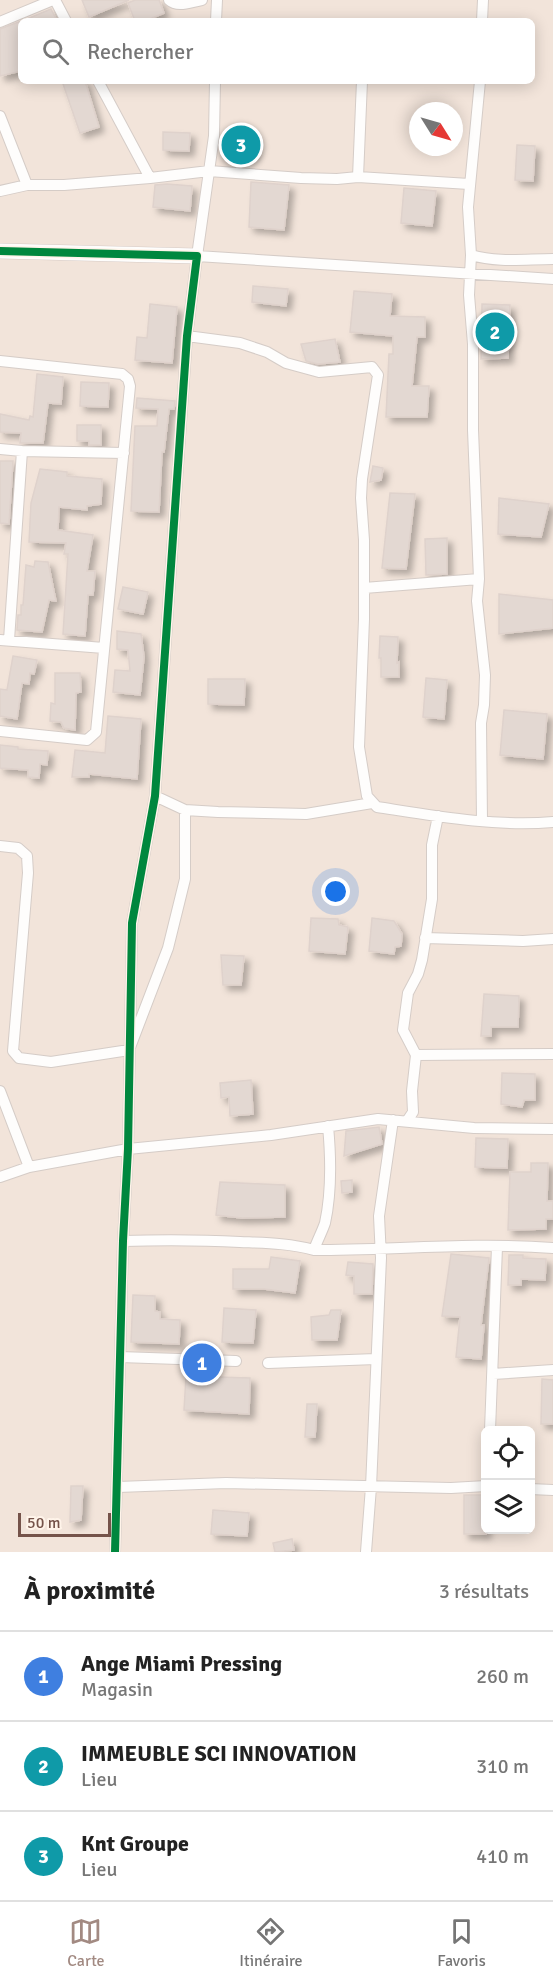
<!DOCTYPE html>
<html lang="fr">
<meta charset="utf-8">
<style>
body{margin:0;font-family:Signika,sans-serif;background:#f2f2f2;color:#222}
.controls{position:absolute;right:18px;bottom:18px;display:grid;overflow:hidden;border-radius:9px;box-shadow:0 3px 15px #0003}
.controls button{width:54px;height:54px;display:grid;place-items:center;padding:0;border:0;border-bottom:2px solid #e0e0e0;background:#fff;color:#222;font:30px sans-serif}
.compass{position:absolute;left:409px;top:102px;width:54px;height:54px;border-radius:50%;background:#fff;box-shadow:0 3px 15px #0003;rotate:127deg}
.scale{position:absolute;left:18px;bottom:15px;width:93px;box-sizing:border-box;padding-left:6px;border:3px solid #75534a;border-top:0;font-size:16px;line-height:21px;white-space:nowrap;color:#75534a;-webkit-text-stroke:4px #fff4ea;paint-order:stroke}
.you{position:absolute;left:336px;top:892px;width:21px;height:21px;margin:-15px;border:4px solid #fff;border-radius:50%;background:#1a73e8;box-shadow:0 0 0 9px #1a73e833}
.badge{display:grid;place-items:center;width:39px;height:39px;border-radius:50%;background:#a28a82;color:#fff;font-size:20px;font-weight:700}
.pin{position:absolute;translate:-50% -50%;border:3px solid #fff;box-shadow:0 2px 6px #0006}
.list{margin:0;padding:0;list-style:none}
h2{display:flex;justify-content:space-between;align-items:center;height:78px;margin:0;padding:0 24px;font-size:26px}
h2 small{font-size:20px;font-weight:400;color:#767676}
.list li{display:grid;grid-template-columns:39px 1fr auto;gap:18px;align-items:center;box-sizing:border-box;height:90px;padding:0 24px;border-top:2px solid #e0e0e0}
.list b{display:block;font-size:22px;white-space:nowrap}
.list p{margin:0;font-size:20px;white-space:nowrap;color:#767676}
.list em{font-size:20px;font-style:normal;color:#767676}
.icon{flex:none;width:33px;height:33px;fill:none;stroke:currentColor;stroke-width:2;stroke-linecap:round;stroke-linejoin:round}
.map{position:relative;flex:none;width:553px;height:1552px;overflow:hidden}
.search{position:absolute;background:#fff;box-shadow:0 3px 15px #0003;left:18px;right:18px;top:18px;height:66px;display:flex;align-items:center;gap:15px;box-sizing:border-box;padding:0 21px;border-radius:9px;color:#767676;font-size:22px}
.sheet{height:348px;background:#fff}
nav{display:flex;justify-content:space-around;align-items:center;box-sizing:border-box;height:84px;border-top:2px solid #e0e0e0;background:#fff;font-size:16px;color:#767676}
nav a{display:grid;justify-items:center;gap:3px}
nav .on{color:#a28a82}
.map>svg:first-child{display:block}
.residential{fill:#f2e4da;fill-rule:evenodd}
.building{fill:#e3d8d2;stroke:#dfd2cc;stroke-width:1.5;filter:url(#shadow)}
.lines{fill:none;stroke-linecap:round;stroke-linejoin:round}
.street-casing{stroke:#d5ccc7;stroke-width:12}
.secondary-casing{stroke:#d6cbc6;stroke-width:16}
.street{stroke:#fefdfc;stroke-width:10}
.secondary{stroke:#fefdfc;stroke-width:15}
.cycleway-casing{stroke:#fff4ea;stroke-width:11}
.cycleway{stroke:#00873e;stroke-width:8}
</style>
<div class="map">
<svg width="553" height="1552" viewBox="0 0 553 1552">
<defs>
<filter id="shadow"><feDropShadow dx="5" dy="5" stdDeviation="3" flood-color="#0004"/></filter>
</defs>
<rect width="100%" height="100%" fill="#f6f0ea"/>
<path class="residential" d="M0 0H553V1552H0ZM21 21H532V81H21ZM418 111H454V147H418ZM486 1430H530V1530H486Z"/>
<path class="building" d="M82 0H129L89 17Z
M135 0H159L164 13 145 21H135L128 3Z
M51 9 57 21H22Z
M21 21V71L0 76V29Z
M62 81H85L99 127 80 133Z
M163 132 190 133 189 151 163 150Z
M226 136H254L253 154 229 153Z
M517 145 535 146 533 181 515 180Z
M251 182 289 185 284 230 249 227Z
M167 184 192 186 190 211 153 207 155 185Z
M404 188 436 191 432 226 401 223Z
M253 286 288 289 286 306 252 302Z
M354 291 392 294 390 316 425 317V337H417L412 386H429L427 417H386L389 354H393V336L350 332Z
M150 304 177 307 172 363 135 360 137 337 147 338Z
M482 304 510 305 508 358 481 359Z
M335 339 340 362 318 364 306 361 301 344Z
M37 374 63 377 61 404 48 403 43 443H20L21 433 0 432V414L29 420 30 416 33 417Z
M81 382 109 383 108 407 80 406Z
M137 398 175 401 174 409H169L164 452H162L159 512 131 511 135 426H157L158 409 136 408Z
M77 425H101V445H89V441H77Z
M0 461H13L9 524 0 523Z
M373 466 383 468 381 480 370 482Z
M40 469 67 472V476L102 479 101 504 87 506V510L59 507 58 530 93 535 87 571H95L93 595H88L85 636 63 634 68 554H64L66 543 29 542 31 503Z
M390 493 415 494 406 569 382 568Z
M499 498 549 504 541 537 498 534Z
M447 538V574L426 575 425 539Z
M35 561 48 562 56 601 49 600 42 632 17 630 18 615H21V605H23L26 565 34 567Z
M123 587 148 592 143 614 118 609Z
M499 594 553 600V628L499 634Z
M117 631 141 634 144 657 140 695 113 692 115 670 130 671 128 650 117 649Z
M380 636 398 637 397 663 399 662V677H381V658H379Z
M13 656 37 660 34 674 30 673 29 684 22 683 17 719 0 716V689L7 690Z
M55 673H80L81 692 76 693 75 730 64 728 61 722 50 721 51 703 55 704Z
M426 678 447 680 444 719 423 717Z
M208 679H245L244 705 208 704Z
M504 710 547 714 543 759 500 755Z
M108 716 141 719 137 779 89 774V777H72L75 750 105 753Z
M0 745 18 747V749L48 751 47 765 40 764 39 778 28 777V770L0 768Z
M311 918 338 919 339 925 348 927 345 954 309 951Z
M372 918 394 921 402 934 401 946 395 947 394 954 369 951Z
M221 955 244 956 241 985H223Z
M484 994 519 996 518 1027H491V1036H481Z
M502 1073 535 1074V1100H524L522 1107 501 1104Z
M251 1080 253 1114 230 1116 229 1097 221 1098 220 1083Z
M379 1127 382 1144 344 1156 346 1131Z
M476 1138 508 1139 507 1168 475 1167Z
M531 1163H548L547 1201H553V1219H546V1229L508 1230 510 1172H531Z
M352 1180V1192L342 1193 341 1181Z
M220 1182 285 1185V1217L242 1218 216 1215Z
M451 1254 489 1258 481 1325H484L481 1359 456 1357 460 1317 442 1316Z
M509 1255H523V1258L546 1259 545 1280 521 1279V1285H508Z
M271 1257 300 1261 295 1293 264 1289H233V1269H269Z
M348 1262 373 1264 372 1294H354V1276L346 1275Z
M133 1295 155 1296V1311L160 1312V1319L180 1320 179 1344 131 1342Z
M224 1308 256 1310 253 1343 222 1342Z
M331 1310H341L337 1340H312L311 1317 329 1315Z
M186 1376 250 1378 249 1414 184 1410Z
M542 1379 553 1380V1424H541Z
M307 1404H317L315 1437H305Z
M71 1486H83L81 1520 70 1522Z
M464 1495H486V1534H464Z
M213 1510 249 1513 247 1536 211 1534Z
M292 1539 294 1550 275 1552 273 1543Z"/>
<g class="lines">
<defs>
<path id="street" d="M55 0 66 21
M169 0C178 8 190 2 202 0
M216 21 217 0
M482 21 483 0
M0 22 53 0
M98 81 150 178
M215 81 214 136 197 256 553 279
M0 116 27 185
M358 177 362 81
M0 191 27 185H64L150 178 209 171 301 178 337 179 358 177 469 184
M471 255 468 207 480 81
M187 336 240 343 267 352 286 363 319 372 372 367 378 375 362 479 361 498 364 540V619L359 747 367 796 377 807C435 816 495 827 553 822
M0 361 122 374 128 379 130 386 96 732 87 740 0 731
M0 449 22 451 124 453
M364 588 479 579
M0 640 104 648
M9 640 22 451
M155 796 185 810 218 812 306 814 372 803
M482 821 481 723 484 705 485 675 477 601 479 579 473 430V344L469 295 471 255C498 263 525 259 553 259
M0 846 18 848 27 856 28 873 13 1051 19 1058 51 1062 129 1050 168 948 185 879V810
M425 938 523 941 553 939
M416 1055 403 1030 408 993 418 974 422 960 432 899V845L438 816
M0 1091 29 1167
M407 1121 413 1112 412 1091 416 1055 553 1054
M0 1177 29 1167 128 1149 271 1135 378 1119 474 1128 553 1129
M123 1241C162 1240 201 1240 240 1242 265 1243 289 1243 314 1250 317 1241 322 1232 325 1223 332 1191 331 1158 328 1126
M314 1250C393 1250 473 1242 553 1248
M120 1357 236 1361
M268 1363 376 1359
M493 1374 553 1370
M490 1430 497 1247
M118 1487 226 1483 451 1488 486 1486
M530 1489 553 1490
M115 1552 123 1241 128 1149 132 923 155 796 187 336 197 256
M366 1552 371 1487 381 1258 379 1216 393 1120"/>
<path id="secondary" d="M0 251 197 256"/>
</defs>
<use href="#street" class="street-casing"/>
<use href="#secondary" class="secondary-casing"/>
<use href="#street" class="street"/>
<use href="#secondary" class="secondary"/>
<defs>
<path id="cycleway" d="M0 251 197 256 187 336 155 796 132 923 128 1149 123 1241 115 1552"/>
</defs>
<use href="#cycleway" class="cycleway-casing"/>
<use href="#cycleway" class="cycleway"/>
</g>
</svg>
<div class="controls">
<button><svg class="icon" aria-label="locate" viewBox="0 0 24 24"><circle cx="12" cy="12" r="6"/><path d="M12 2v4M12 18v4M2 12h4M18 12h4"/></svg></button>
<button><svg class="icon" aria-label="layers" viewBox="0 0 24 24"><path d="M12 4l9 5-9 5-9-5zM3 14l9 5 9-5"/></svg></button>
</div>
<svg class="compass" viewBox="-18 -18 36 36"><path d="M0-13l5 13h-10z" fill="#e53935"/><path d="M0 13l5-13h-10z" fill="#767676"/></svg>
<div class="scale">50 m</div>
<div class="you"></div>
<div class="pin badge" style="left:202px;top:1363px;background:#3f7fe0">1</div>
<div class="pin badge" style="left:495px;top:332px;background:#0f9aa8">2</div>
<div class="pin badge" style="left:241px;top:145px;background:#0f9aa8">3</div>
<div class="search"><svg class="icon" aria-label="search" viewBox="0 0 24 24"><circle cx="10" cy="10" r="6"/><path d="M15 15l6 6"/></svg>Rechercher</div>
</div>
<section class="sheet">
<h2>À proximité<small>3 résultats</small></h2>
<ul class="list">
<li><span class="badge" style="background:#3f7fe0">1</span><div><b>Ange Miami Pressing</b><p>Magasin</p></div><em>260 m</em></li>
<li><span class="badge" style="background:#0f9aa8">2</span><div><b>IMMEUBLE SCI INNOVATION</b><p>Lieu</p></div><em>310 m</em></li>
<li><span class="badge" style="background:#0f9aa8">3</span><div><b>Knt Groupe</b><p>Lieu</p></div><em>410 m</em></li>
</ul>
</section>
<nav>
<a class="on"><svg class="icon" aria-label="map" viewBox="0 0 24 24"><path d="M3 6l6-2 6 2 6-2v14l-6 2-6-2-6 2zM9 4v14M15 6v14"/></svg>Carte</a>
<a><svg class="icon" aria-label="directions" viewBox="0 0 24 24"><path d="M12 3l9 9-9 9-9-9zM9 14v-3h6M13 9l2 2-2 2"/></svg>Itinéraire</a>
<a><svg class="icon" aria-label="saved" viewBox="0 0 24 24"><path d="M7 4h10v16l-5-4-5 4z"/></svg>Favoris</a>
</nav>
